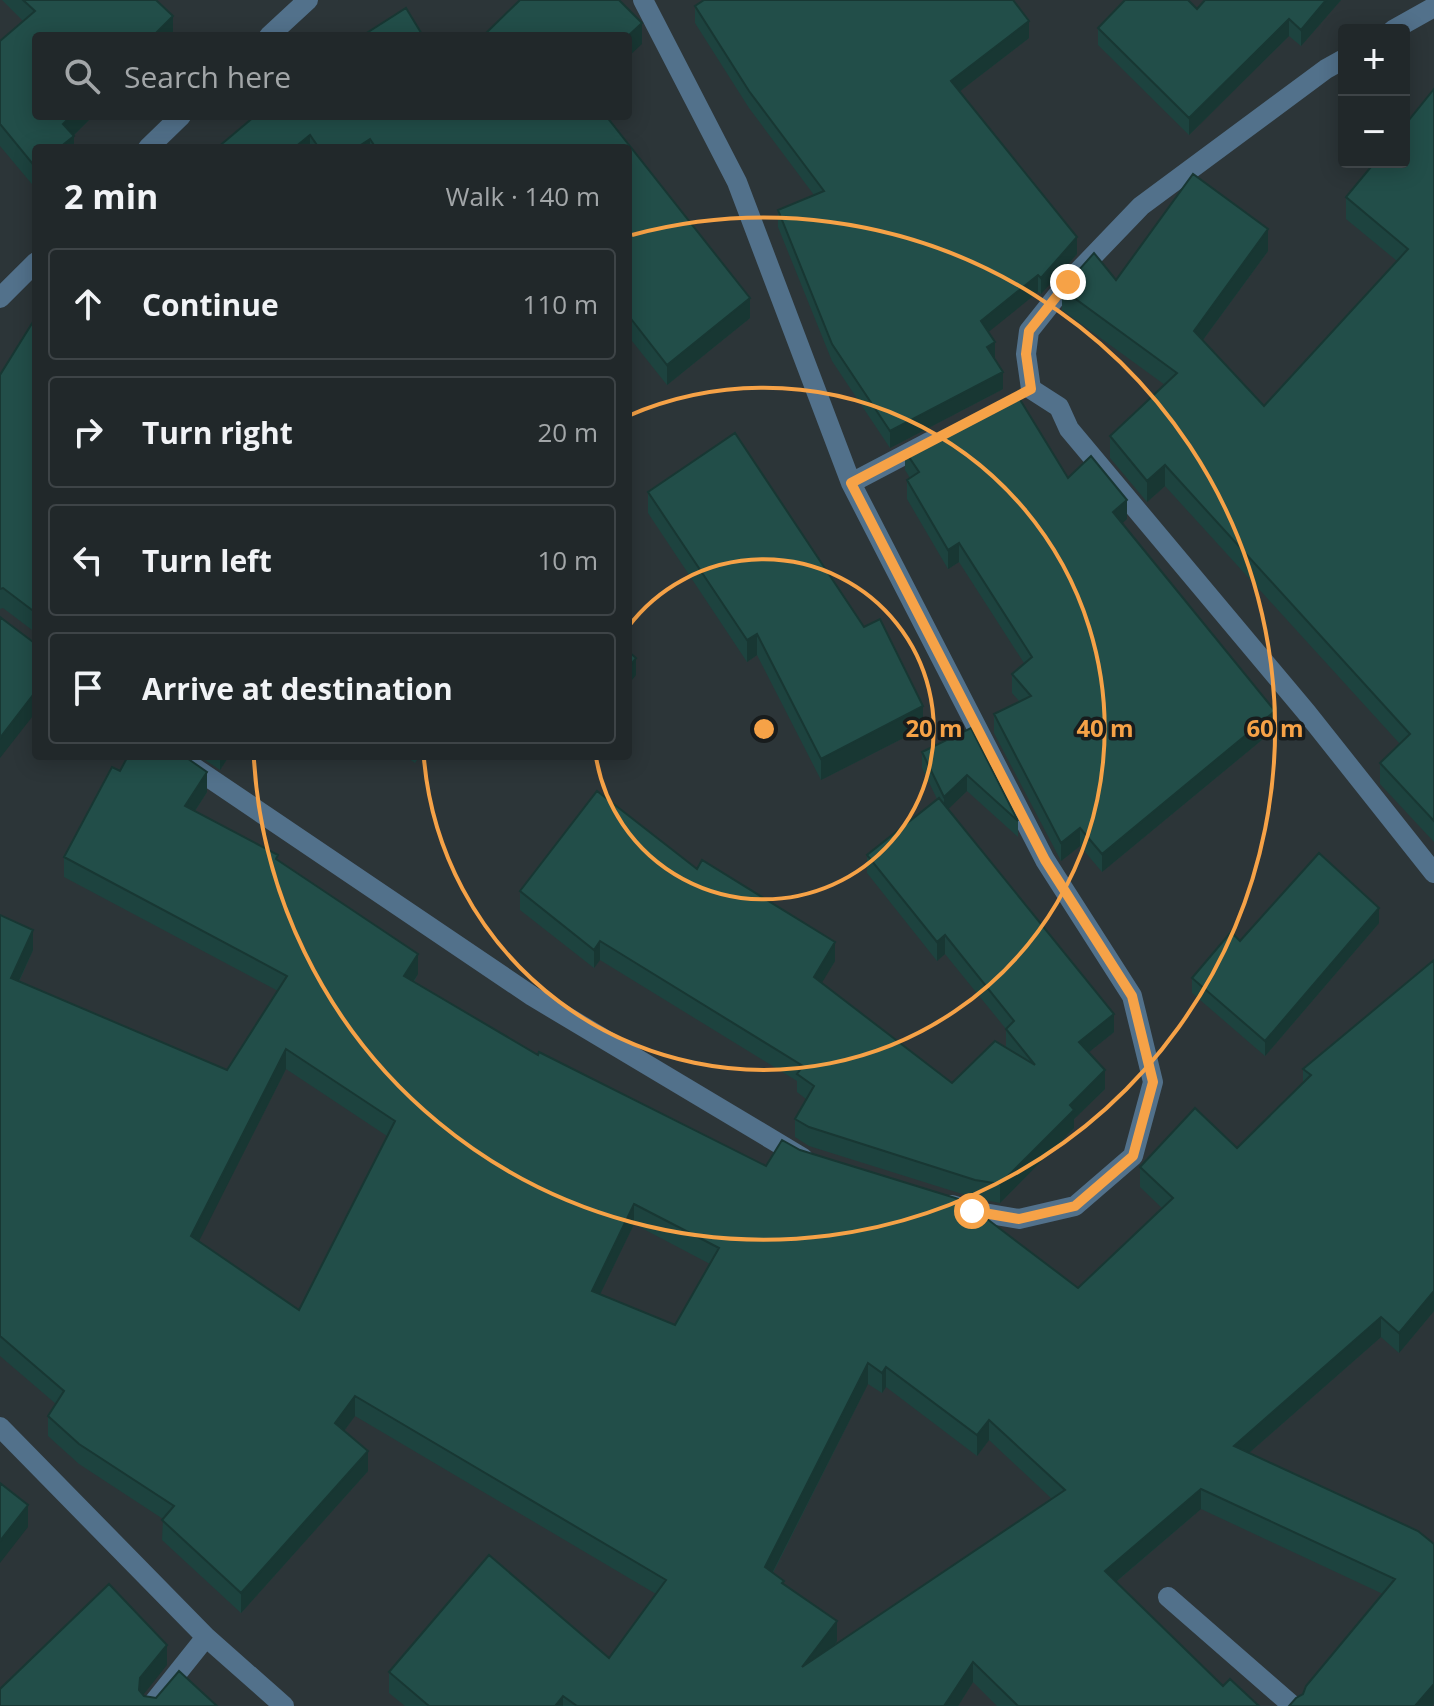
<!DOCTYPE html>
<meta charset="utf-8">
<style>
body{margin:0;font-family:"Open Sans",sans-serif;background:#2d3436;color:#f1f3f6}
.controls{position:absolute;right:24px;top:24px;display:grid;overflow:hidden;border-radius:8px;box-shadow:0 4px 20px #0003}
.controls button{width:72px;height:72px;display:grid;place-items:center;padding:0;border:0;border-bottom:2px solid #3e4447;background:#21282a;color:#f1f3f6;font:40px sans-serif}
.stop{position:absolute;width:24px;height:24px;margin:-18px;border:6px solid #f6a247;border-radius:50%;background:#fff}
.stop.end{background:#f6a247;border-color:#fff;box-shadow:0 2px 8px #0008}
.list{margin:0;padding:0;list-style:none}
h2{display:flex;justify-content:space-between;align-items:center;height:104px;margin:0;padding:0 32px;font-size:34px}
h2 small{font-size:26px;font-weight:400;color:#a2a6a8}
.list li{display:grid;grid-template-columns:52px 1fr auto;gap:24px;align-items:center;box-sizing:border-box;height:112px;margin:0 16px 16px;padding:0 16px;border:2px solid #3e4447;border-radius:8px}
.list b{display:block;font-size:30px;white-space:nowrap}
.list em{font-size:26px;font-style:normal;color:#a2a6a8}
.icon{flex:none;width:44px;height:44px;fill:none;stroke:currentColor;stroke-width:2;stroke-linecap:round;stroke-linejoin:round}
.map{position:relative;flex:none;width:1434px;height:1706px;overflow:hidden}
.search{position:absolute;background:#21282a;box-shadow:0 4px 20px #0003;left:32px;top:32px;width:600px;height:88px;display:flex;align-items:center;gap:20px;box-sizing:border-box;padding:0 28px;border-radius:8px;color:#a2a6a8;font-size:30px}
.panel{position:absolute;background:#21282a;box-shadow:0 4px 20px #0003;left:32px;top:144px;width:600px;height:616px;border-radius:8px}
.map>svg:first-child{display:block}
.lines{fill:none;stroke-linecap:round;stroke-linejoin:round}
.minor{stroke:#52718b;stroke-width:20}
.wall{fill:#1d433f;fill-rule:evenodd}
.shaded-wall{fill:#183733}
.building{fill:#224e49;stroke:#183733;stroke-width:2;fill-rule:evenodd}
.route{stroke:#f6a247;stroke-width:10}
.ring{fill:none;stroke:#f6a247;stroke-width:4}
.centre{fill:#f6a247;stroke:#181c1d;stroke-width:4}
.ring-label{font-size:24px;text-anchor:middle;font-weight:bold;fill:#f6a247;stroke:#181c1d;stroke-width:7;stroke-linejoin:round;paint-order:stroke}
</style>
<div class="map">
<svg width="1434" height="1706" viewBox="0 0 1434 1706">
<rect width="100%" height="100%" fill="#2c3538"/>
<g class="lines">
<path class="minor" d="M643 0 737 182 851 483 1045 860 1132 996 1153 1082 1133 1156 1075 1206 1019 1219 972 1211 952 1205
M1393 30 1434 7
M269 36 308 0
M1344 59 1326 69 1141 206 1068 282 1029 331 1026 354 1031 389 1059 407 1069 429 1307 713 1434 873
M148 148 181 116
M0 298 36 262
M851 483 929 442
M177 756 532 996 803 1158
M0 1427 206 1637 284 1706
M1168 1597 1293 1706
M151 1706 206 1637"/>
</g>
<path class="wall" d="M2 0H156L173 36 73 136 74 148 36 189 0 146V41L23 21Z
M1205 0H1341L1301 46 1289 36 1189 135 1098 45V28L1197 9Z
M695 6 1029 38 960 91 1077 254 1041 294 1038 292 988 332 1003 389 890 448 832 361 778 227V210L814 195 749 108 695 23Z
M1434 89V842L1380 784V763L1400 744 1165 486 1147 502 1110 458V436L1165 385 1062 310V289L1116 280 1268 251 1203 340 1264 406 1397 261 1346 219V197Z
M255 116H606L750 318 667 385 628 336V148H217Z
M36 317V633L3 608 0 609V375Z
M905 451 1068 478 1127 519 1122 523 1275 729 1102 872 1080 846 1061 861 994 733V714L1020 702 1012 693V674L1024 663 959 562 948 569 907 499V480L910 478 905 470Z
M648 492 923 728 821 780 757 655 747 662 648 513Z
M971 728 1018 821V837L967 791 948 809 1114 1032 1089 1052 1105 1089 1074 1119V1128L1000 1203 975 1198 809 1146 795 1137V1119L806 1099 797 1092V1081L600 960 594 968 520 910V891L697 869 835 961 821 983 952 1083 1006 1048V1029L945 954 937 961 867 873V855L937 799 922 768V752Z
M199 756H229L220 770Z
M405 756H420L415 763Z
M120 771 207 792 195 811 278 860 418 974 414 982 538 1055 766 1166 800 1150 978 1213 1078 1288 1162 1208 1140 1187V1167L1237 1148 1303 1083V1069L1434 960V1311L1399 1353 1381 1337 1249 1453 1418 1531 1434 1704 1432 1706H1289L1303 1694 1383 1594 1201 1509 1116 1582 1223 1686 1259 1706H997L973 1682 958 1706H405L389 1693V1672L609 1658 656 1594 355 1416 344 1431 368 1471 241 1613 162 1540 163 1519 79 1464 48 1436V1416L56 1404 0 1356V915L33 950 19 982 227 1070 278 991 64 877V857ZM286 1069 387 1136 299 1310 198 1242ZM634 1224 710 1264 675 1325 600 1294ZM868 1384 882 1393 886 1387 977 1456 989 1440 1052 1499 833 1646 837 1641 773 1573Z
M1379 923 1265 1056 1192 993V978Z"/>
<path class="shaded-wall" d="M1326 0H1341L1301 46V30Z
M173 16V36H153Z
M1289 19V36L1189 135V118Z
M1029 21V38L951 98V81Z
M642 23V44L628 57V36Z
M71 116H93L70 139 74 136V148H59L63 124Z
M310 135V148H294Z
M370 139V148H356Z
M1268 229V251L1194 352V331Z
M1077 237V254L1041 294V278Z
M1038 275V292L981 338V321Z
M750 298V318L667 385V365Z
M995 342V359L987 364V347Z
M1003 372V389L890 448V431Z
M1165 465V486L1147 502V481Z
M1127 500V519L1113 531V512Z
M959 543V562L948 569V550Z
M757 634V655L747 662V640Z
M636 658V675L628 685V668Z
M36 691V712L0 758V738Z
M923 706V728L821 780V759Z
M1275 711V729L1102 872V854Z
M220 756H229L220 770Z
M207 772V792L185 826V806Z
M967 775V791L944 813V797Z
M1080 828V846L1061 861V843Z
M1379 908V923L1265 1056V1041Z
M33 930V950L11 998V978Z
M945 935V954L937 961V942Z
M600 941V960L594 968V950Z
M835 942V961L814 996V977Z
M418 954V974L404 996V976Z
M1114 1014V1032L1079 1060V1042Z
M286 1049V1069L191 1257V1236Z
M1105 1070V1089L1074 1119V1128L1000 1203V1184L1070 1105Z
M634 1204V1224L592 1311V1291Z
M1434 1291V1311L1399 1353V1333Z
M1381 1317V1337L1234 1466V1446Z
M868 1363V1384L765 1587V1567Z
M886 1367V1387L882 1393V1373Z
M355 1396V1416L335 1443V1423Z
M989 1420V1440L977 1456V1435Z
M368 1451V1471L241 1613V1593Z
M1201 1489V1509L1105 1591V1571Z
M28 1505V1527L0 1563V1541Z
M837 1621V1641L802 1687V1667Z
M167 1645V1665L140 1699 139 1690 140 1678Z
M973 1662V1682L958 1706H944Z
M1434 1684V1704L1432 1706H1415Z
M563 1696V1706H555Z"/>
<path class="building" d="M23 0H156L173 16 153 36H36V116H71L63 124 74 136 59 148H36V168L0 124V41L35 11Z
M520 0H619L642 23 628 36H483Z
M704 0H1013L1029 21 951 81 1077 237 1041 278 1038 275 981 321 995 342 987 347 1003 372 890 431 832 344 778 210 824 191 749 91 695 6Z
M1125 0H1188L1197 9 1205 0H1326L1301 30 1289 19 1189 118 1098 28Z
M406 8 423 36H362Z
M1434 89V821L1380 763 1410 734 1165 465 1147 481 1110 436 1177 373 1062 289 1094 253 1116 280 1193 174 1268 229 1194 331 1264 406 1408 249 1346 197 1375 162H1404V126Z
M255 116H606L750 298 667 365 628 315V148H376L370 139 356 148H319L310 135 294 148H217Z
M36 317V613L3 588 0 589V375Z
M1016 393 1068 478 1091 456 1127 500 1113 512 1275 711 1102 854 1080 828 1061 843 994 714 1031 696 1012 674 1032 657 959 543 948 550 907 480 919 472 905 451Z
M735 433 864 627 880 619 923 706 821 759 757 634 747 640 648 492Z
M0 617 33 642 36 641V691L0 738Z
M628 651 636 658 628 668Z
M971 728 1018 821 967 775 944 797 922 752Z
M128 756H184L207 772 185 806 278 855 276 859 418 954 404 976 538 1055 539 1052 766 1166 782 1140 800 1150 978 1205 974 1209 1078 1288 1173 1198 1140 1167 1195 1108 1237 1148 1311 1075 1303 1069 1434 960V1291L1399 1333 1381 1317 1234 1446 1418 1531 1434 1544V1684L1415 1706H1289L1296 1698 1303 1694 1306 1686 1395 1579 1201 1489 1105 1571 1223 1686 1230 1679 1259 1706H1018L973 1662 944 1706H577L563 1696 555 1706H429L389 1672 489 1555 609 1658 666 1580 355 1396 335 1423 368 1451 241 1593 162 1520 174 1506 79 1444 48 1416 64 1391 0 1336V915L33 930 11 978 227 1070 287 976 64 857 112 767 120 771ZM286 1049 395 1121 299 1310 191 1236ZM634 1204 719 1248 675 1325 592 1291ZM868 1363 882 1373 886 1367 977 1435 989 1420 1065 1490 802 1667 837 1621 782 1583 784 1581 765 1567Z
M597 791 697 869 702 860 835 942 814 977 952 1083 995 1041 1035 1065 1006 1029 1014 1021 945 935 937 942 867 855 939 798 1114 1014 1079 1042 1105 1070 1070 1105 1074 1110 1000 1184 975 1180 809 1127 795 1119 814 1086 797 1074 803 1066 600 941 594 950 520 891Z
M1319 853 1379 908 1265 1041 1192 978 1231 932 1240 941Z
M0 1483 28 1505 0 1541Z
M109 1584 167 1645 140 1678 139 1690 144 1696 156 1698 179 1671 217 1706H0V1689Z"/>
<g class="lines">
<path class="route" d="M972 1211 1019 1219 1075 1206 1133 1156 1153 1082 1132 996 1045 860 851 483 1031 389 1026 354 1029 331 1068 282"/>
</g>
<g class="ring">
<path d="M628 627A170 170 0 1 1 596 757"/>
<path d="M628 416A341 341 0 1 1 424 759"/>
<path d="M632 235A511 511 0 1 1 254 760"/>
</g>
<circle cx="764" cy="729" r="12" class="centre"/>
<g class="ring-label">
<text x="934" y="737">20 m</text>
<text x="1105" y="737">40 m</text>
<text x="1275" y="737">60 m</text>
</g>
</svg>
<div class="controls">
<button>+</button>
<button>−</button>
</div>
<div class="stop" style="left:972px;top:1211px"></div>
<div class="stop end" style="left:1068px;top:282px"></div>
<div class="search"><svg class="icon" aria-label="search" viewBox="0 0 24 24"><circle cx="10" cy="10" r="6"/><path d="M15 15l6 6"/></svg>Search here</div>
<section class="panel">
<h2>2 min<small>Walk · 140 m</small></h2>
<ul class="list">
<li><svg class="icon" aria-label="ahead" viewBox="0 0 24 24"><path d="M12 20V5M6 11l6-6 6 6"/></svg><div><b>Continue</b></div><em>110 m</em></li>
<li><svg class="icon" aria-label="right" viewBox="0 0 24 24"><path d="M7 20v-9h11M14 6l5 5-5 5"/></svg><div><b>Turn right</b></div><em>20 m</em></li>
<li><svg class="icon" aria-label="left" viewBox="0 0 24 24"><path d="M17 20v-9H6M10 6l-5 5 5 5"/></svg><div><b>Turn left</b></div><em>10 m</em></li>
<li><svg class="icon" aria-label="arrive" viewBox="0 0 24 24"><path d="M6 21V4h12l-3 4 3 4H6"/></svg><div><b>Arrive at destination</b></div></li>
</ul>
</section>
</div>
